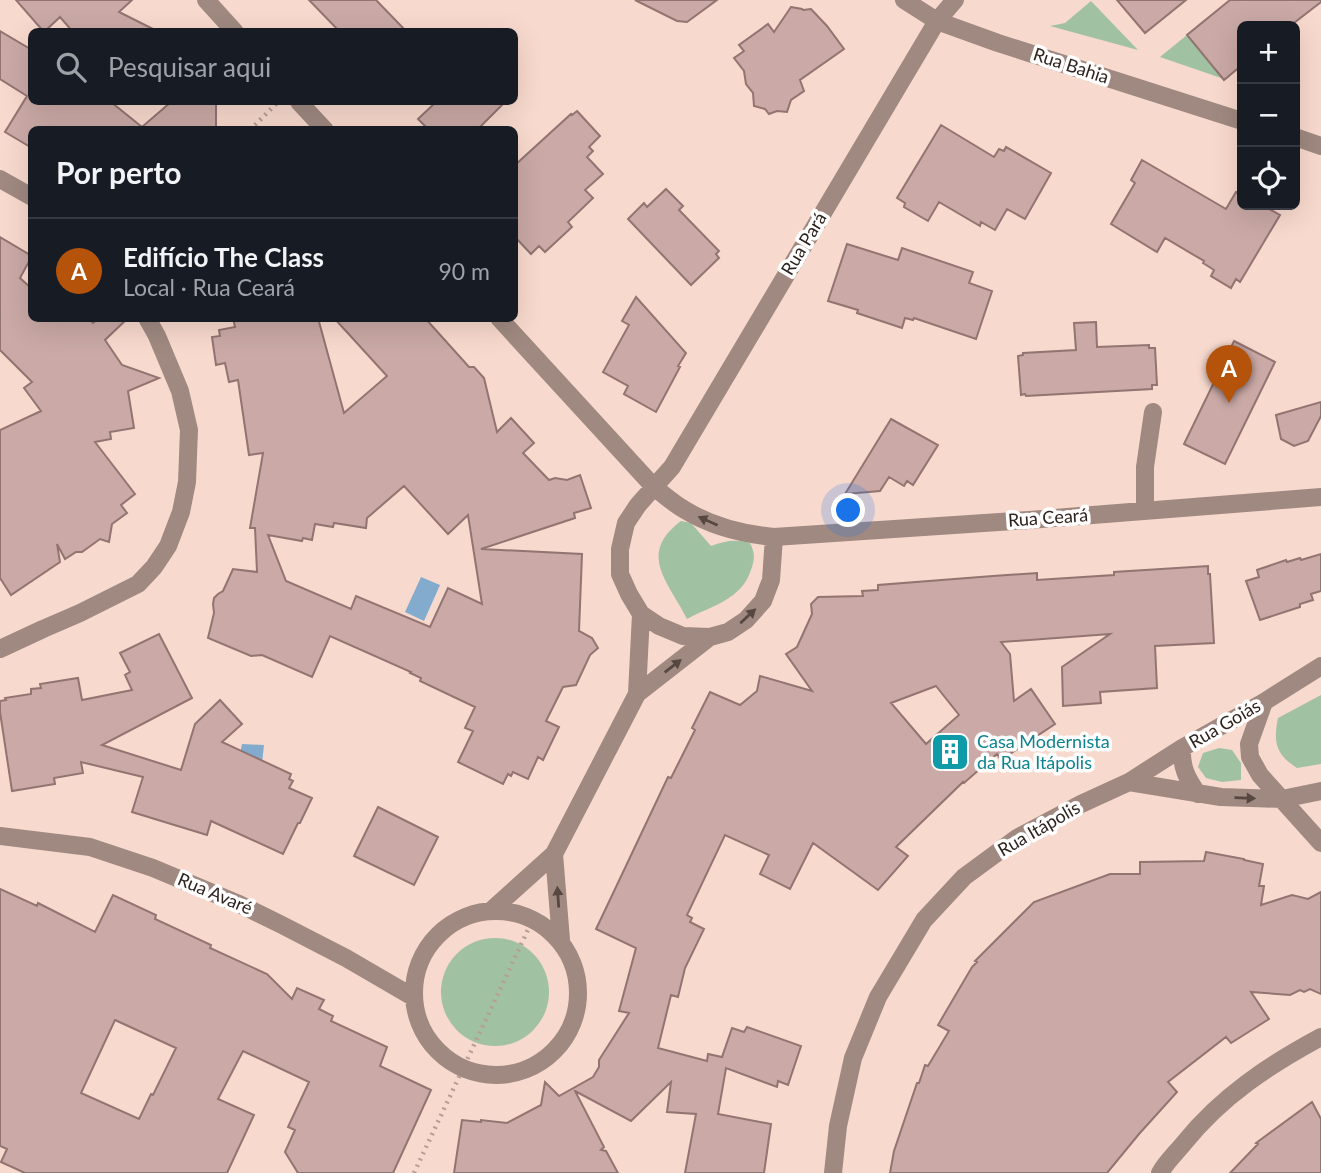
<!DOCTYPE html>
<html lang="pt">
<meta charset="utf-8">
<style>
body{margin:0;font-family:Lato,sans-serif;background:#242831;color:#f1f3f6}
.controls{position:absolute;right:21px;top:21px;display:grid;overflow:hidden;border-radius:10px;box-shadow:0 7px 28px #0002}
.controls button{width:63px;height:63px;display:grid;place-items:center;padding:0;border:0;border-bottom:2px solid #363941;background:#171b24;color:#f1f3f6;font:35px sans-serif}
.you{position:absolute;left:849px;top:511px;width:24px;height:24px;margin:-18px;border:5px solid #fff;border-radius:50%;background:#1a73e8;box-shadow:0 0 0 10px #1a73e833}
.badge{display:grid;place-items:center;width:46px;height:46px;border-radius:50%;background:#b45309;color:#fff;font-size:23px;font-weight:700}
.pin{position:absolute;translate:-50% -58px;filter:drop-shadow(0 2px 4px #0008)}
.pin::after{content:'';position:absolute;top:37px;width:24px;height:21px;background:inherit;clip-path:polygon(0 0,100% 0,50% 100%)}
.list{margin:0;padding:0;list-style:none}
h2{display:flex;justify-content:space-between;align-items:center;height:91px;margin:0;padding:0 28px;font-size:30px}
h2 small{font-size:23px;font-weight:400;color:#9ea1a6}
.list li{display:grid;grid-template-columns:46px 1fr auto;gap:21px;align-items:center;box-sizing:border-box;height:105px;padding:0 28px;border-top:2px solid #363941}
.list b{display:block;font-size:26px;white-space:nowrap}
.list p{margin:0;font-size:23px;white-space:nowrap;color:#9ea1a6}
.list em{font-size:23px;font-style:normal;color:#9ea1a6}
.icon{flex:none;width:38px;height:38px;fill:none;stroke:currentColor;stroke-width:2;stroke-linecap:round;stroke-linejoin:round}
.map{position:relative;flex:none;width:1321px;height:1173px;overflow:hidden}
.search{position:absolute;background:#171b24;box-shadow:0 7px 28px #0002;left:28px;top:28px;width:490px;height:77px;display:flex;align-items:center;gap:18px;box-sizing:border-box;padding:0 24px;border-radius:10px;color:#9ea1a6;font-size:26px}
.panel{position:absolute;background:#171b24;box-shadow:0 7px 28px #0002;left:28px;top:126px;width:490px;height:196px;border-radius:10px}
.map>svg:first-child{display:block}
.green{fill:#a1c1a3}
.water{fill:#82abcd}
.building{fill:#caa9a6;stroke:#927471;stroke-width:2;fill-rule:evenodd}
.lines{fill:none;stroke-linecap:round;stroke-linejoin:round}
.path{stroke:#b79e94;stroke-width:4.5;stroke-dasharray:2 5;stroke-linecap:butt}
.minor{stroke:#9f8981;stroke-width:18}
.oneway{fill:#564741}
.labels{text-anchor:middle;stroke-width:7;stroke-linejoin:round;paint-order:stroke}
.street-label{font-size:18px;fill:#2e231e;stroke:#fff}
.culture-label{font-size:18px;fill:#0d838f;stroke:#fff;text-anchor:start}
</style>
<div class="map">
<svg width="1321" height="1173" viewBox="0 0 1321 1173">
<rect width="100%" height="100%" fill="#f8d9cd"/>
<path class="green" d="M1091 1 1138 50 1050 26 1065 23Z
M1187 35 1224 79 1160 57Z
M681 521 691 523 711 546C725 541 735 539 750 543 755 553 755 559 751 570 741 600 713 605 687 619 668 581 637 554 681 521Z
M1321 695V764L1297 768C1276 754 1273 743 1278 718Z
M1219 748 1232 750 1241 763V780L1222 782 1206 778 1198 767 1203 753Z
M441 992a54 54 0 1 1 108 0a54 54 0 1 1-108 0Z"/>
<path class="water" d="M421 577 440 585 424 621 405 612Z
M242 744 264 745 262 763 236 774Z"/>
<path class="building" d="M16 0H132L119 12 159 32H73L60 17 44 32Z
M309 0H376L407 32H340Z
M635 0H717L687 22 677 21Z
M1117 0H1186L1145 33Z
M1230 0H1321V2L1290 26H1242V65L1224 80 1187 35Z
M791 7 802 9 803 10 811 9 827 26 844 49 800 80 804 91 791 100 787 112 777 111 769 114 765 109 754 106 753 93 746 84 744 71 734 58 744 51 739 45 768 24 774 32Z
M0 31 32 50V102H111L142 127 171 102H216V130H32V148L5 132 27 96 0 79Z
M436 102H505L477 130H429L418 119Z
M577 111 600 136 589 147 593 151 587 157 603 174 585 190 593 198 568 222 572 227 545 252 539 246 531 254 514 236V166L571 114 572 115Z
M941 125 994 157 999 149 1004 151 1006 147 1051 173 1025 219 1007 209 995 230 981 222 980 226 939 202 928 221 904 207 905 203 897 198Z
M1142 160 1226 209 1236 192 1242 196V205H1262L1280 215 1240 282 1236 279 1231 288 1211 276 1214 270 1203 263 1204 261 1165 238 1157 252 1111 224 1135 183 1131 180Z
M666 189 683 206 679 210 719 251 716 254 719 258 691 285 628 219 644 203 647 207Z
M0 237 32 256 20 278 32 289V318H88L93 323 99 318H128L105 340 122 365 159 378 128 391 134 428 110 432 111 439 95 442 135 494 121 505 127 513 112 524 109 542 100 539 82 552H76L65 559 57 544 60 562 11 595 0 578V430L41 411 24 388 32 382 0 350Z
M847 244 898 260 902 248 973 272 969 283 992 291 976 339 914 318 913 320 905 318 902 328 857 313 858 310 828 301Z
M636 297 686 353 678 366 680 367 656 412 624 394 628 386 603 372 629 325 622 321Z
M233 318H318L344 413 387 376 334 318H425L469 367H474L484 378 497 432 511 418 534 443 523 453 549 480 555 478 567 480 580 475 591 508 574 513 575 518 481 549 582 554 579 631 592 638 598 648 590 655 576 685 563 687 546 721 559 727 543 760 538 757 528 779 513 772 511 776 508 774 503 784 458 762 473 731 465 728 475 707 420 681 421 678 410 673 411 672 330 636 312 677 262 655 251 656 208 638 214 613 213 604 214 598 218 594 223 591 233 569 257 572 255 528H250L263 453 249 455 238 380 229 382 225 363 216 365 212 337 220 336 219 330 235 327ZM404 486 448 534 468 515 482 604 448 588 430 627 356 596 351 609 286 581 268 535 302 541 303 538 312 540 315 524 333 527 334 523 366 528 367 518Z
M1096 322 1097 347 1149 345V348H1155L1157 385H1152V389L1026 396 1025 394 1021 395 1018 356 1023 355V353L1076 350 1074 323Z
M1234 341 1275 362 1225 464 1184 444Z
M1321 402V416L1308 441 1294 446 1281 439 1276 415Z
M891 419 938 445 913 485 907 481 904 486 889 477 880 491 845 494Z
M1321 554V591L1311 594 1313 600 1300 604V607L1260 620 1246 581 1259 577 1257 570 1286 560 1287 562 1300 558 1301 560Z
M1208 566V574H1210L1214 643 1155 646 1157 688 1100 692 1101 703 1063 706 1062 667 1110 634 1001 642 1010 654 1014 701 1031 689 1055 724 1001 760 997 754 964 783 963 782 896 847 908 856 878 890 813 843 790 889 760 874 769 855 725 835 687 915 692 918 690 922 704 929 685 968 678 997 671 995 658 1048 707 1061 708 1054 722 1057 732 1028 744 1032 747 1027 801 1046 788 1085 778 1081 777 1087 726 1068 718 1114 771 1124 764 1173H685L696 1114 667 1112 671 1082 631 1121 575 1091 604 1147 601 1150 606 1151 618 1173H454L462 1120 481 1122V1120L507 1123 541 1105 545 1082 559 1096 593 1077 599 1067V1060L629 1013 619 1011 636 948 596 929 607 906 668 777 671 778 695 730 692 728 710 692 740 705 757 691 760 676 812 691 786 654 797 647 812 614 811 604 818 597 863 596 862 591 878 590V585L993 576 1037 573V580L1114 575V572ZM936 686 959 715 926 744 891 703Z
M159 634 192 698 102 745 181 770 195 724 220 700 242 724 222 742 291 774 289 779 293 781 289 788 312 798 300 823H298L283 854 211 821 207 835 132 812 143 777 81 762 83 773 54 778 55 784 12 791 0 712V701L6 700 5 698 31 694V689L41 688 40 684 78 678 82 700 132 690 125 675 130 672 120 653Z
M378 807 438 837 414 885 354 856Z
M1206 852 1244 859V860L1263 864 1259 886H1264L1261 905 1292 895 1308 899 1321 892V994L1310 989 1304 992 1300 990 1290 995 1251 992 1269 1019 1231 1043 1226 1037 1168 1082 1177 1092 1139 1134 1107 1173H890L894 1151 917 1083H919L925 1065 928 1066 949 1031 938 1025 972 967 977 962 975 961 1034 902 1110 874H1140V862L1204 861Z
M0 889 37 906 38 903 95 932 113 895 156 915 155 919 211 945 210 948 267 974 292 999 297 988 324 1000 319 1009 333 1016 331 1021 387 1047 380 1066 431 1090 393 1173H298L285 1152 295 1130 288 1127 309 1082 243 1051 218 1099 254 1115 227 1173H25L1 1162 7 1149 0 1146ZM115 1020 176 1048 153 1095 151 1094 139 1119 81 1093Z
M1312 1102 1321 1119V1173H1230L1258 1144 1256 1143Z"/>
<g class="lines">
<path class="path" d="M250 130 277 103
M414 1173 533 919"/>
<path class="minor" d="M206 0 235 32
M904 0 937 21 998 43 1242 121
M299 102 325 130
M1295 137 1321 146
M0 179 32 197
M499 318 654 487 672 467 937 21 955 0
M1145 511V467L1153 412
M774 537 771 580 763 601 746 620 728 632 710 637 683 636 659 626 641 614 629 594 620 574V549L626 523 638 505 654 487C664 495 674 504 685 510 713 527 742 534 774 537L1029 520 1321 497
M0 649 43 629 80 613 138 584 154 567 168 546 181 512 187 482 189 430 180 391 157 336 147 318
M637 694 710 637
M1264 702 1249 744 1250 757 1260 775 1321 843
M1182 748C1181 767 1187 779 1198 794
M1129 782 1221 797 1282 799 1321 791
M0 836 90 847 153 868 239 904 280 924 346 958 413 997
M554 854 561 940
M493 909 554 854 637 694 641 614
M414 993a82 82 0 1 1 164 0a82 82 0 1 1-164 0Z
M833 1173 838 1126 853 1058 878 997 924 920 964 877 1017 838 1081 804 1129 782 1182 748 1264 702 1321 666
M1160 1173C1166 1162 1176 1153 1184 1143 1222 1096 1269 1065 1321 1037"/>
</g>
<defs><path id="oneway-solid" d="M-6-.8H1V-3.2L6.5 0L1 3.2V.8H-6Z" transform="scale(1.75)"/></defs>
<g class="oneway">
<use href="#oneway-solid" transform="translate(708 521) rotate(-156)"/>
<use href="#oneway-solid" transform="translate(748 616) rotate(-43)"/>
<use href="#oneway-solid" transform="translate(673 666) rotate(-38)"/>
<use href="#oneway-solid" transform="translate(1245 798) rotate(2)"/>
<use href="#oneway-solid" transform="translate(558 897) rotate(-94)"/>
</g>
<defs>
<symbol id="building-square" viewBox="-11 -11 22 22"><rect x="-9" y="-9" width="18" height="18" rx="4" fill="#0f9aa8" stroke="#fff"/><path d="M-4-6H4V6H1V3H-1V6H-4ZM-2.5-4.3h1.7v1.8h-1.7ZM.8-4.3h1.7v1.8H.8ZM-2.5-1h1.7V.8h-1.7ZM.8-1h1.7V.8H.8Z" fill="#fff"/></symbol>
</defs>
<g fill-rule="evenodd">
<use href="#building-square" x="928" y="730" width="44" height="44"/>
</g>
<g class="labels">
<g class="street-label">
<text transform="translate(1071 66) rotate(18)" y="6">Rua Bahia</text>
<text transform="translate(804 244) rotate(-59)" y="6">Rua Pará</text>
<text transform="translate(1048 518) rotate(-4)" y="6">Rua Ceará</text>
<text transform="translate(1225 724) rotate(-30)" y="6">Rua Goiás</text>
<text transform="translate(1039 829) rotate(-30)" y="6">Rua Itápolis</text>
<text transform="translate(215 894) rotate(23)" y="6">Rua Avaré</text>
</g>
<g class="culture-label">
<text x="977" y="748">Casa Modernista<tspan x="977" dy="21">da Rua Itápolis</tspan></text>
</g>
</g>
</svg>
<div class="controls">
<button>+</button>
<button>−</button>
<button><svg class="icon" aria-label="locate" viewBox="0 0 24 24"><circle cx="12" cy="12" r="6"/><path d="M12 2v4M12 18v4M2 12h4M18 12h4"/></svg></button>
</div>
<div class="you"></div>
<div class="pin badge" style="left:1229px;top:403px">A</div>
<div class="search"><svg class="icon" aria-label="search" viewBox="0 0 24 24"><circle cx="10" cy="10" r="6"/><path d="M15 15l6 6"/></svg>Pesquisar aqui</div>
<section class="panel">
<h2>Por perto<small></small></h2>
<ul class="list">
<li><span class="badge">A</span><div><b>Edifício The Class</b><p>Local · Rua Ceará</p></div><em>90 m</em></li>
</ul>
</section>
</div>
